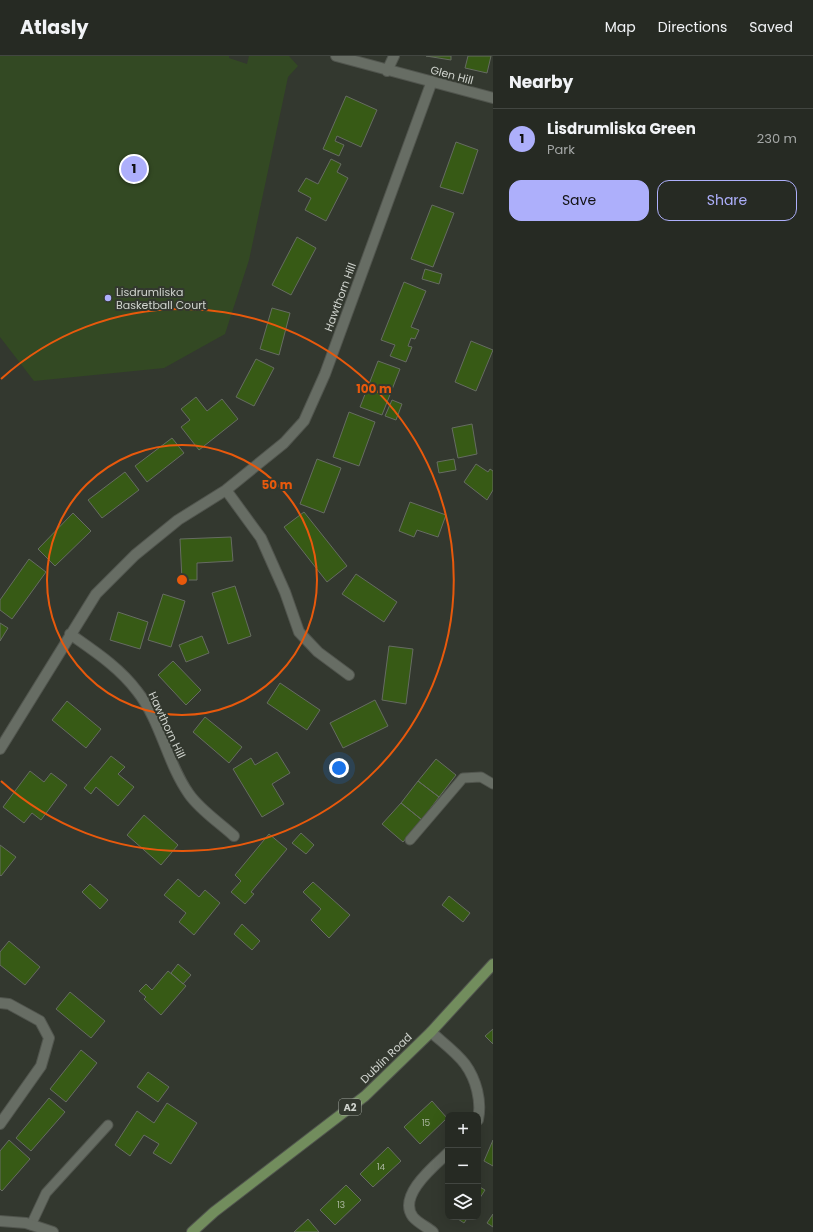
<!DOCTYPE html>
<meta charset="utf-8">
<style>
body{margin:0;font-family:Poppins,sans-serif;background:#323630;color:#f1f3f6}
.controls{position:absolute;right:12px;bottom:12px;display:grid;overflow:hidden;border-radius:8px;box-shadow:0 4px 16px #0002}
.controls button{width:36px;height:36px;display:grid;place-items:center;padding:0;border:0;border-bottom:1px solid #424641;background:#262a23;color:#f1f3f6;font:20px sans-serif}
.you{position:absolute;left:339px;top:712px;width:14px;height:14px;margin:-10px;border:3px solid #fff;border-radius:50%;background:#1a73e8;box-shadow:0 0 0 6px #1a73e833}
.badge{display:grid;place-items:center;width:26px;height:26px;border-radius:50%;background:#adaffb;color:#111;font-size:13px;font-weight:700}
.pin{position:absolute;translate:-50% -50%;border:2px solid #fff;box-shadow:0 1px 4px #0006}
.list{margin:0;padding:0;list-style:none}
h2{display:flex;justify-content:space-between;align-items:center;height:52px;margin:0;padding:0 16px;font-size:17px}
h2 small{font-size:13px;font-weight:400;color:#a4a7a6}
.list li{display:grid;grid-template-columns:26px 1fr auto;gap:12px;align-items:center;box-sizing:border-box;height:60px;padding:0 16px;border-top:1px solid #424641}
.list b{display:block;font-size:15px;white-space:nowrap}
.list p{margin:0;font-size:13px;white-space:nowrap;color:#a4a7a6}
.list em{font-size:13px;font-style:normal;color:#a4a7a6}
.actions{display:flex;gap:8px;padding:12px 16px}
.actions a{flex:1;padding:9px 0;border:1px solid #adaffb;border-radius:12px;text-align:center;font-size:14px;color:#adaffb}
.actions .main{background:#adaffb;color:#111}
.icon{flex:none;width:22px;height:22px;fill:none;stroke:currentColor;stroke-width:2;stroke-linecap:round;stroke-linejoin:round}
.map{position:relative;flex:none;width:493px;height:1176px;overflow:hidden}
header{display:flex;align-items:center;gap:24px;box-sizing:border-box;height:56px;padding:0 20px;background:#262a23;border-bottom:1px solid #424641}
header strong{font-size:19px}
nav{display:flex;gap:22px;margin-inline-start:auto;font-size:14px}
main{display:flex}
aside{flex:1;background:#262a23}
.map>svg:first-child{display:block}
.green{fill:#334923}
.building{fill:#375a15;stroke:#666c62}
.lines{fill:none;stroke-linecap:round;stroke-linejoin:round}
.service-casing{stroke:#51554e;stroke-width:11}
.minor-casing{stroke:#51554e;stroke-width:12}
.primary-casing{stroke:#51554e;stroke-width:12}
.service{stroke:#676d64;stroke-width:9}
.minor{stroke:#676d64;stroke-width:10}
.primary{stroke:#728d5d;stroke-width:10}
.ring{fill:none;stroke:#e8590c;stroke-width:2}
.poi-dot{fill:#adaffb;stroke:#33382f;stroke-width:1.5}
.labels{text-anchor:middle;stroke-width:4;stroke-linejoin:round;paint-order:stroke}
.number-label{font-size:9px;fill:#aab6a0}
.shield{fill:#33382f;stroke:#a1a59e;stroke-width:1}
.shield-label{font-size:10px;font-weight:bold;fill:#d0d4ce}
.street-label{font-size:11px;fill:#d0d4ce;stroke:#33382f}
.poi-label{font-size:11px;fill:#d0d4ce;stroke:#33382f;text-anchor:start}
.centre{fill:#e8590c;stroke:#33382f;stroke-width:2}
.ring-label{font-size:12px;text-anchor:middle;font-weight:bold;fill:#e8590c;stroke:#33382f;stroke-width:4;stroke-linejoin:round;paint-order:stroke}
</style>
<header>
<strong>Atlasly</strong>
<nav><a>Map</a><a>Directions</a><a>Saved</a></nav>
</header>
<main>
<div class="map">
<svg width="493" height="1176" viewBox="0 0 493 1176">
<rect width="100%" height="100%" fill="#33382f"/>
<path class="green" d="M0 0H229V2L247 8 249 0H289L298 10 288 21 249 204 225 278 164 312 34 325 0 281Z"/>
<path class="building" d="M426 0H451V4Z
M468 0H491L487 17 465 12Z
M346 40 377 54 361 91 337 80 335 85 344 89 339 100 323 93Z
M456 86 478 94 463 138 440 131Z
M331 103 341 108 337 116 348 122 326 165 305 154 311 142 298 135 306 122 318 128Z
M432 149 454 157 433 211 411 203Z
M297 181 316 192 291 239 272 229Z
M425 213 442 218 439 228 422 223Z
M404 226 426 235 411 271 419 274 415 283 411 282 408 290 412 291 406 306 390 300 395 289 381 284Z
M272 252 290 257 279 299 260 293Z
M471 285 493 294 476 335 455 326Z
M256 303 274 312 254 350 236 341Z
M378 305 400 313 382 359 360 351Z
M196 341 207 355 222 343 238 363 199 394 181 371 190 364 181 353Z
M392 344 402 348 396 364 385 360Z
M349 356 375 366 359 410 333 401Z
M472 368 477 398 458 402 452 372Z
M172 382 184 397 147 426 135 410Z
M317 403 341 412 324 457 300 448Z
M454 403 456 414 439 417 437 406Z
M476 408 488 416 490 413 493 415V434L487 444 464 426Z
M125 416 139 434 102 462 88 444Z
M410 446 446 459 438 481 417 474 414 481 399 475Z
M304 456 347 510 327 526 284 471Z
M73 457 91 475 55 510 38 493Z
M231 481 233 505 197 507V524H182L180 483Z
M29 503 46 516 12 563 0 554V544Z
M356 518 397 546 384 566 342 538Z
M235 530 251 580 228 588 212 537Z
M163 538 185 545 171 591 148 584Z
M118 556 148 566 140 593 110 584Z
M0 567 8 572 0 585Z
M202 580 209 597 186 606 179 589Z
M389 590 413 593 406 648 382 644Z
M173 605 201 634 186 649 158 619Z
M280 627 320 654 307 674 267 647Z
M375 644 388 670 343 692 330 667Z
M67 645 101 673 86 692 52 664Z
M205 661 242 691 229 707 193 676Z
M277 696 290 717 272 728 284 748 262 761 233 713 251 702 255 709Z
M111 700 125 711 118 718 134 731 118 750 96 731 91 738 84 732Z
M436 703 456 719 439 741 418 725Z
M30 715 44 726 51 717 67 729 41 764 32 757 24 767 3 751Z
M418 725 439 741 422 764 401 747Z
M401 747 422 764 403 786 382 768Z
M144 759 178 789 161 809 127 779Z
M301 777 314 789 306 798 292 787Z
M269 778 287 793 251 836 254 838 245 848 231 836 241 825 235 819Z
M0 789 16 801 1 820 0 819Z
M178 823 199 841 205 834 220 847 194 879 179 866 186 857 164 839Z
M313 826 350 859 329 882 311 864 321 853 303 836Z
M90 828 108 844 100 853 82 836Z
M449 840 470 857 463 866 442 849Z
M242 868 260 885 252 894 234 878Z
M9 885 40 911 25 929 0 909V896Z
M178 908 191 919 183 928 171 917Z
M168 915 186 930 161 959 144 943 146 941 139 935 146 928 152 934Z
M70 936 105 965 91 982 56 953Z
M493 973V988L485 980Z
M81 994 97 1007 66 1046 50 1033Z
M148 1016 169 1031 158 1046 137 1031Z
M49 1042 65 1056 31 1095 16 1082Z
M432 1045 447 1062 420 1088 404 1071Z
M167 1047 197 1067 171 1108 153 1097 159 1088 144 1079 130 1100 115 1089 137 1055 154 1067Z
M9 1084 30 1103 2 1135 0 1133V1095Z
M493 1084V1110L484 1105Z
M388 1091 401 1105 373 1131 360 1118Z
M346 1129 361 1144 335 1169 320 1154Z
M478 1130 485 1134 478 1145Z
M493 1158V1171L487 1167Z
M455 1161H468L464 1167Z
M308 1163 319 1176H294Z"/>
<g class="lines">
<defs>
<path id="service" d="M410 784 463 722 481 721 493 728
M31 1169 46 1137 108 1069"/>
<path id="minor" d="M336 0 493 42
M387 15 394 0
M226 434 261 482 285 536 299 576 318 596 349 619
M70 578C94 595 119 611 137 635 161 665 167 707 189 738 200 754 220 767 234 780
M0 693 96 538 135 499 178 464 226 434 284 387 304 365 325 318 432 25
M0 947 9 948 40 965 49 982 41 1010 0 1068
M431 976C442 986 456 996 465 1008 476 1023 482 1045 478 1064
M0 1165 26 1167 53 1176
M433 1176C427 1171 418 1167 413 1161 397 1140 434 1110 448 1097"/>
<path id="primary" d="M192 1176 214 1156 365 1040 431 976 493 908"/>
</defs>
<use href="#service" class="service-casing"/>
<use href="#minor" class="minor-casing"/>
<use href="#primary" class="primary-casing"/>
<use href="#service" class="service"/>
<use href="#minor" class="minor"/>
<use href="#primary" class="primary"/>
</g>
<g class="ring">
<circle cx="182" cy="524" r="135"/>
<path d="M1 323A271 271 0 1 1 1 725"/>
</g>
<circle class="poi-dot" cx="108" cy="242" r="4"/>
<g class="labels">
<g class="number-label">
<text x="426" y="1070">15</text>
<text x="381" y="1114">14</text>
<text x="341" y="1152">13</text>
</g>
<rect class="shield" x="339" y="1043" width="22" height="16" rx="3"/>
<g class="shield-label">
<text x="350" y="1055">A2</text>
</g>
<g class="street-label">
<text transform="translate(452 19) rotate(15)" y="4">Glen Hill</text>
<text transform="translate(340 241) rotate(-70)" y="4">Hawthorn Hill</text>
<text transform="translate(167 669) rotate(65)" y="4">Hawthorn Hill</text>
<text transform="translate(386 1002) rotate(-44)" y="4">Dublin Road</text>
</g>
<g class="poi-label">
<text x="116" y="240">Lisdrumliska<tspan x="116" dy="13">Basketball Court</tspan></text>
</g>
</g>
<circle cx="182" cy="524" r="6" class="centre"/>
<g class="ring-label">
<text x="374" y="337">100 m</text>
<text x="277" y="433">50 m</text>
</g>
</svg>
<div class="controls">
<button>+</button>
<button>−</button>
<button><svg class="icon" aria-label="layers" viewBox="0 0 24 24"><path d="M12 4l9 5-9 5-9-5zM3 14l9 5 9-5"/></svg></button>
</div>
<div class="you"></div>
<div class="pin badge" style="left:134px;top:113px">1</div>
</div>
<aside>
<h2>Nearby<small></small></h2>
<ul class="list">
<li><span class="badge">1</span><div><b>Lisdrumliska Green</b><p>Park</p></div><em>230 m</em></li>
</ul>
<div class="actions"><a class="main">Save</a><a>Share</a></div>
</aside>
</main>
